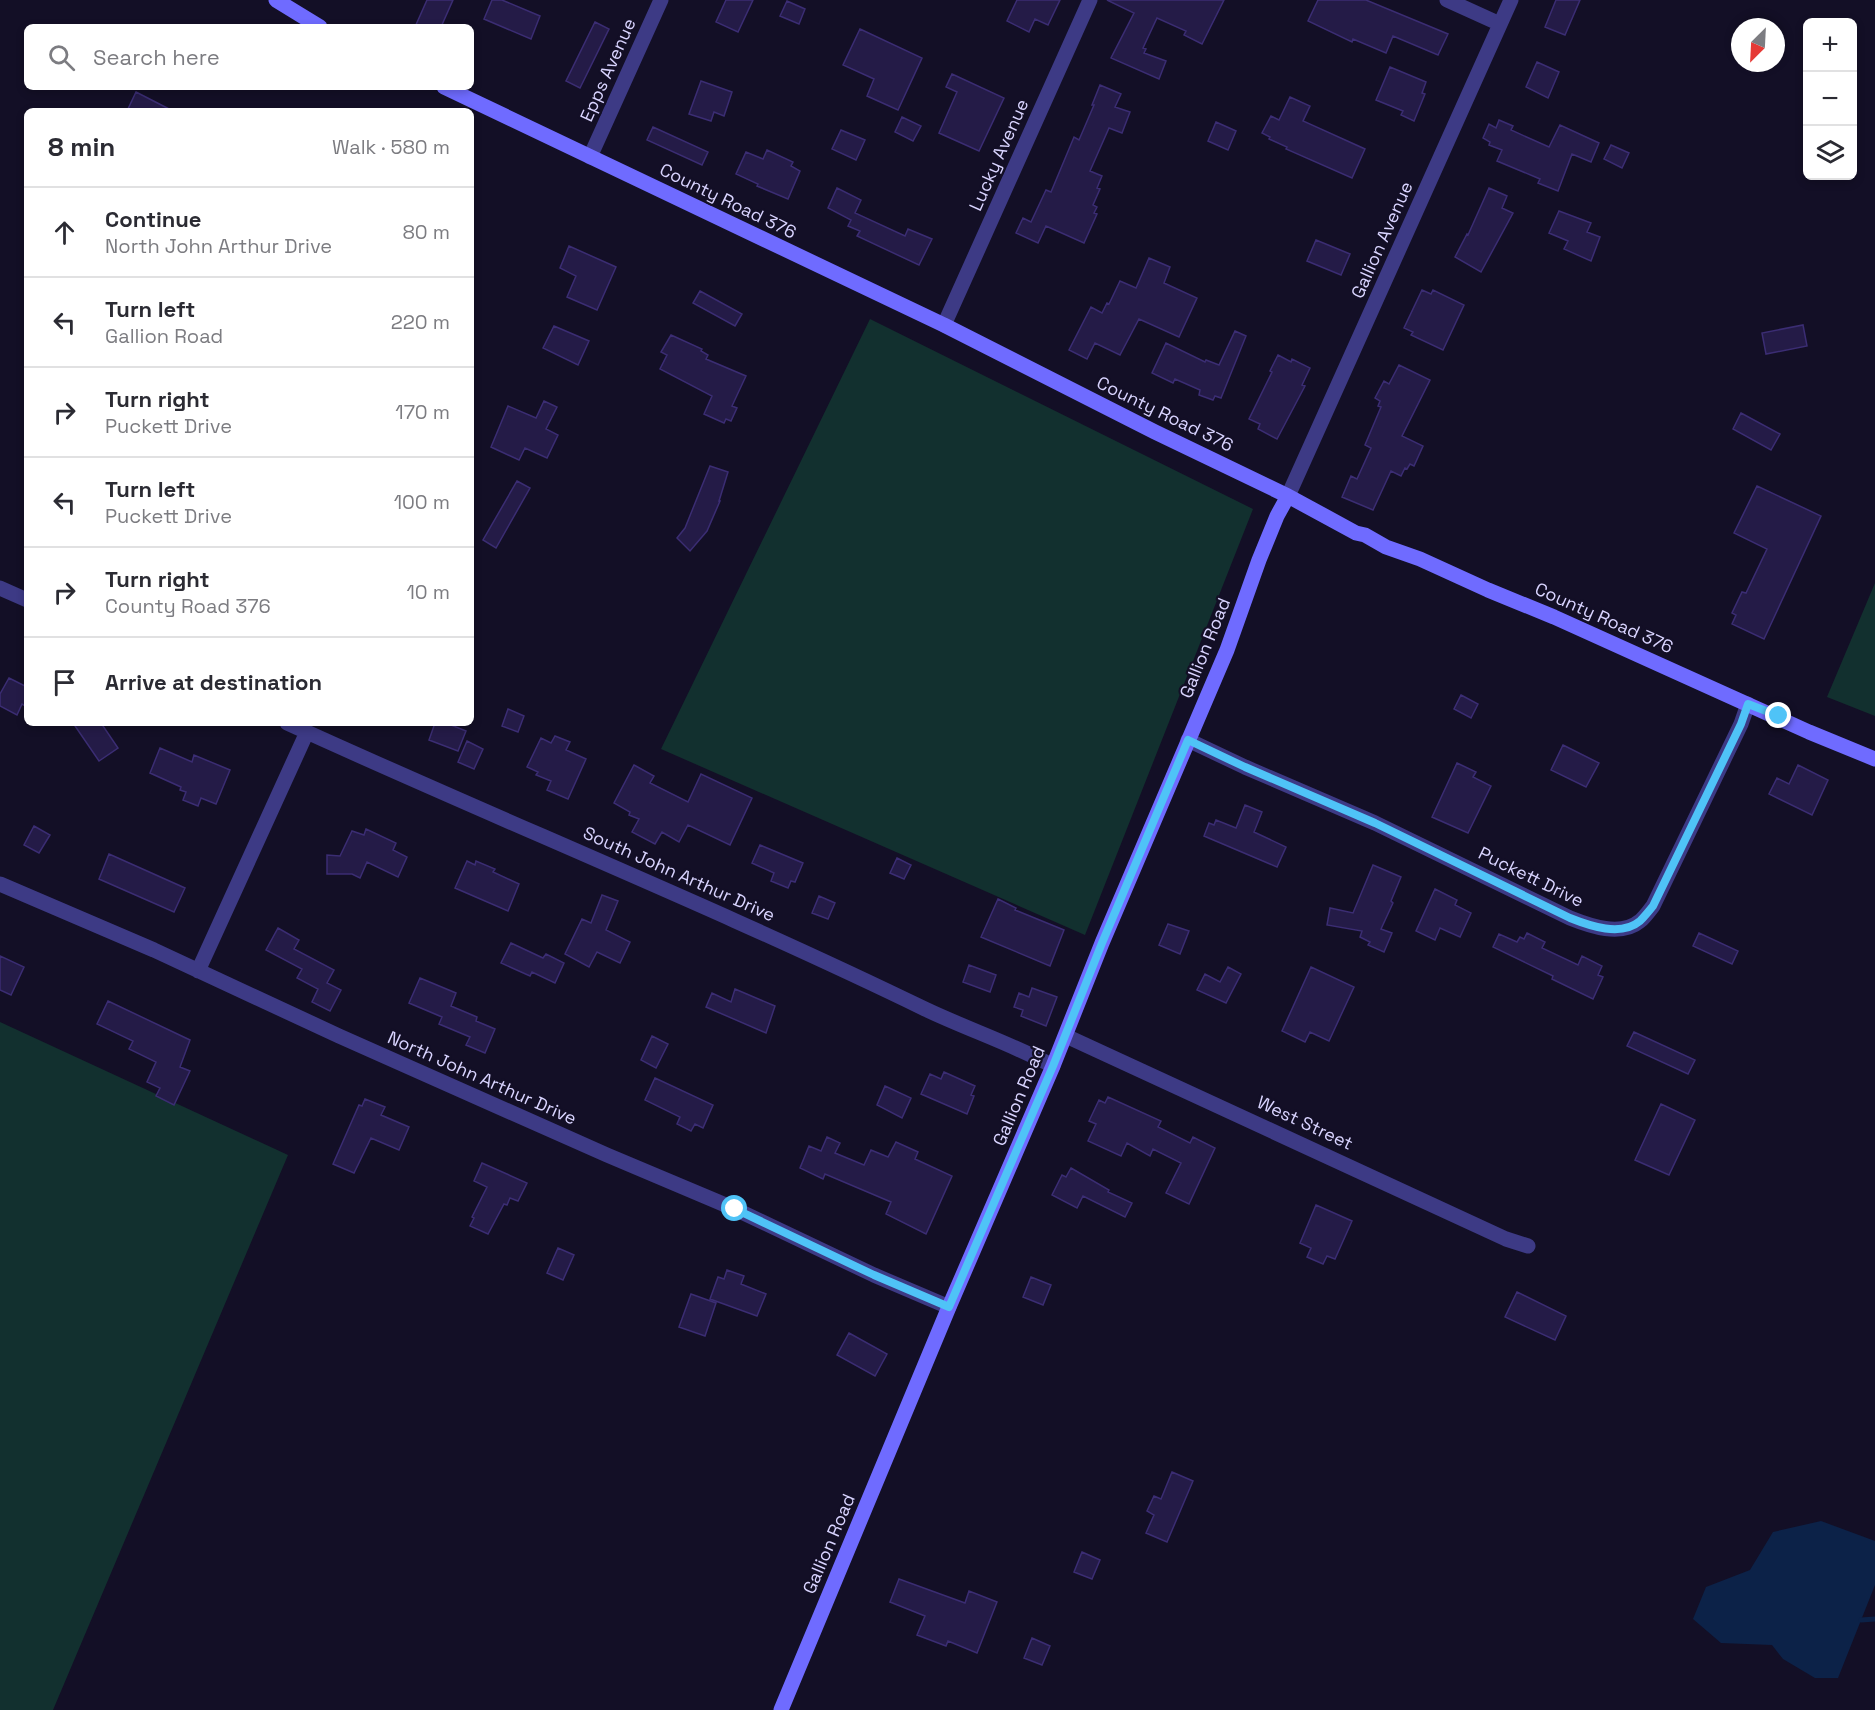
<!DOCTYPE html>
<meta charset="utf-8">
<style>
body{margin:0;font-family:"Space Grotesk",sans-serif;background:#f2f2f3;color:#2b2b33}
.controls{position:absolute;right:18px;top:18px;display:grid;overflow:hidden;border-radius:9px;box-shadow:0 3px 9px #0003}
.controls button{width:54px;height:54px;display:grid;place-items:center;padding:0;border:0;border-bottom:2px solid #e1e1e2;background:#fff;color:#2b2b33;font:30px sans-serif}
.compass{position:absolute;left:1731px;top:18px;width:54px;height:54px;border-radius:50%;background:#fff;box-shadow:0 3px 9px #0003;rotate:204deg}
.stop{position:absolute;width:18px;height:18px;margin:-14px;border:4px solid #4fc3f7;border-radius:50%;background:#fff}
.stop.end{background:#4fc3f7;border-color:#fff;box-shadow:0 2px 6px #0008}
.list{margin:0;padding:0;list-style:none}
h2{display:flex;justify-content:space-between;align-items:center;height:78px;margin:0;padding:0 24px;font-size:26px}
h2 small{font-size:20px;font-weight:400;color:#7c7c81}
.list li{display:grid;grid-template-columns:39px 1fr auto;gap:18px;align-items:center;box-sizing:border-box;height:90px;padding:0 24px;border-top:2px solid #e1e1e2}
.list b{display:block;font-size:22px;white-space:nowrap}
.list p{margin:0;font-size:20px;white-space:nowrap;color:#7c7c81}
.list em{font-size:20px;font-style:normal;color:#7c7c81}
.icon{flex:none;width:33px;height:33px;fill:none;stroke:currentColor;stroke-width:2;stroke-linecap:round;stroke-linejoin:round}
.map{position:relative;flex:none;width:1875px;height:1710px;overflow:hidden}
.search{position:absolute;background:#fff;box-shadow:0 3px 9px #0003;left:24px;top:24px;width:450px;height:66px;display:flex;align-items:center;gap:15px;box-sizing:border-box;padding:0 21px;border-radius:9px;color:#7c7c81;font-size:22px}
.panel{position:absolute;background:#fff;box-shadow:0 3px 9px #0003;left:24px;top:108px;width:450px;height:618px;border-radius:9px}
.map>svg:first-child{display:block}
.green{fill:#12302f}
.water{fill:#0c2248}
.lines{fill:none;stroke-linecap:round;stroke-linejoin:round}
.stream{stroke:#0c2248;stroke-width:5}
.building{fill:#241b47;stroke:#3b2d73;stroke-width:1.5}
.street{stroke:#3d3a85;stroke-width:15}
.secondary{stroke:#6f6bff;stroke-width:15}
.route{stroke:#4fc3f7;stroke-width:8}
.labels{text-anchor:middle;stroke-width:4.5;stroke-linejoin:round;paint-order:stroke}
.street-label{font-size:18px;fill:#d9d4ff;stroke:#130f26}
</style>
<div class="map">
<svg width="1875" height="1710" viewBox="0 0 1875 1710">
<rect width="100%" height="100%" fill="#130f26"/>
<path class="green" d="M870 319 1253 509 1085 935 661 749Z
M1875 583V716L1827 697Z
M0 1022 288 1155 53 1710H0Z"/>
<path class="water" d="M1821 1521 1875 1541V1585L1838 1678H1815L1783 1659 1772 1645 1721 1643 1693 1619 1706 1587 1750 1570 1773 1532Z"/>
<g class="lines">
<path class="stream" d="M1861 1620 1875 1619"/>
</g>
<path class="building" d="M427 0H453L441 27H415Z
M492 0H502L540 16 531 39 484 19Z
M726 0H753L738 32 716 22Z
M1017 0H1060L1048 25 1035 19 1029 32 1007 21Z
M1107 0H1224L1202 44 1184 35 1186 31 1157 18 1143 48 1146 49 1144 53 1166 61 1159 79 1111 58 1134 13Z
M1318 0H1366L1448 34 1438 55 1393 36 1386 53 1353 39 1352 42 1308 21Z
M1556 0H1580L1565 35 1545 27Z
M787 1 805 9 799 24 780 16Z
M595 22 609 29 580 88 566 81Z
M860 29 922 58 898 110 867 96 874 79 843 65Z
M1537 62 1559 72 1548 98 1526 87Z
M1390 67 1426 82 1422 93 1425 94 1414 121 1401 115 1403 111 1376 100Z
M952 74 1004 98 979 151 939 133 957 92 946 87Z
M701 81 732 92 724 116 714 112 711 121 689 114Z
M1100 85 1121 94 1115 107 1130 112 1122 133 1109 128 1090 171 1102 176 1097 188 1100 189 1093 205 1097 207 1094 213 1097 214 1084 243 1046 226 1038 243 1016 233 1023 218 1031 222 1046 190 1051 192 1074 137 1079 140 1094 105H1092Z
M136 92 173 111H127Z
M1290 97 1310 106 1303 121 1365 149 1352 178 1286 149 1287 147 1269 139 1270 137 1262 133 1271 116 1279 120Z
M902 117 921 126 913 141 895 132Z
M1499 120 1513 126 1511 130 1549 147 1560 125 1599 143 1591 162 1572 154 1558 191 1538 183 1540 179 1497 161 1502 150 1489 145 1490 142 1483 138 1489 124 1496 128Z
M1216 122 1236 131 1228 150 1208 141Z
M653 127 708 152 702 165 647 140Z
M841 130 865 140 856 160 832 149Z
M1611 145 1629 153 1622 168 1604 159Z
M767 150 793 162 791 166 800 171 788 199 757 186 758 184 736 174 746 152 763 159Z
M837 188 861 200 855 213 905 236 908 229 932 239 919 265 857 236 860 231 848 226 851 220 828 208Z
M1489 188 1507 196 1502 208 1513 213 1481 272 1455 257 1467 234 1468 235Z
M1559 211 1591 223 1587 232 1600 237 1591 261 1564 249 1568 241 1549 233Z
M1316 240 1350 254 1341 275 1307 261Z
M569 246 616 267 597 310 567 297 576 276 560 268Z
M1149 258 1170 267 1164 283 1197 298 1179 337 1139 319 1120 355 1095 343 1087 359 1069 350 1091 307 1102 313 1107 303 1109 304 1120 281 1136 288Z
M1422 290 1431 294 1433 290 1464 305 1443 350 1411 335 1413 332 1404 328Z
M700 291 742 314 735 326 693 303Z
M1803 325 1807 346 1766 354 1762 333Z
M554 326 589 341 578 365 543 348Z
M1235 331 1246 336 1221 398 1215 396 1213 400 1199 395 1200 390 1175 379 1173 383 1152 373 1166 343 1205 362 1206 360 1219 365Z
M671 335 702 349 701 351 708 355 706 359 746 376 732 406 737 408 731 421 726 419 724 423 704 414 712 396 660 369 667 355 661 352Z
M1278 355 1291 362 1292 359 1310 368 1302 385 1305 386 1277 439 1258 429 1260 424 1249 419 1272 372 1270 371Z
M1399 365 1430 380 1402 436 1423 446 1414 466 1410 464 1407 469 1405 468 1401 476 1391 471 1373 510 1342 497 1351 476 1357 479 1371 448 1365 445 1381 407 1378 406 1380 401 1375 398 1384 381 1389 384Z
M544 401 557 407 546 429 558 435 547 458 525 448 519 460 491 447 508 406 536 418Z
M1741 413 1780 434 1771 450 1733 429Z
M710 466 728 472 719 501H720L707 531 690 551 677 538 685 528Z
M517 481 530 488 496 548 483 540Z
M1757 486 1821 516 1764 639 1732 624 1736 615 1732 613 1742 592 1746 593 1767 549 1734 533Z
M9 678 27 687V707L22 704 17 715 0 706V694Z
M1461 695 1478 704 1471 718 1454 709Z
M508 709 524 716 518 732 502 726Z
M73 723H101L118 748 99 761Z
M435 723H446L466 731 458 751 429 740Z
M555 736 570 742 566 750 586 759 568 799 547 790 551 781 536 775 538 772 527 767 541 738 551 743Z
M467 741 483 749 474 769 458 762Z
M1563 745 1599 763 1586 787 1551 770Z
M160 748 192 762 194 755 230 770 216 804 201 798 198 806 183 800 186 792 180 790 181 787 150 773Z
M1457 763 1476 772 1473 777 1491 786 1468 833 1432 817Z
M634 765 654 776 650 783 688 802 701 774 752 798 730 845 688 825 679 842 662 832 655 844 632 832 639 819 629 815 630 812 614 803Z
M1798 765 1828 780 1812 815 1769 794 1777 778 1789 784Z
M1245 805 1262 812 1254 832 1286 847 1277 867 1204 836 1209 823 1214 825 1216 820 1236 828Z
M34 826 50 835 39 853 24 845Z
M366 829 396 843 393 850 407 857 398 877 367 862 360 878 352 874H327V855L340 856 352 831 364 835Z
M760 845 803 863 795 882 791 881 788 888 771 881 774 873 752 863Z
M109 854 185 888 174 912 99 879Z
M897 858 911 865 904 879 890 873Z
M467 861 475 865 476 861 495 869 493 872 519 884 508 911 455 888Z
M1373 865 1401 877 1391 901 1393 903 1381 929 1392 933 1384 952 1368 945 1370 942 1360 937 1362 931 1327 925 1330 908 1353 913Z
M1435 889 1457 900 1455 905 1471 913 1460 937 1440 928 1435 940 1416 931Z
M602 895 618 901 606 930 630 942 620 963 597 952 589 967 565 954 582 919 591 923Z
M819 896 835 903 828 919 812 913Z
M998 899 1016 908 1015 910 1064 930 1050 966 981 937Z
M1168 924 1189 931 1180 954 1159 945Z
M278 928 299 940 294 949 334 970 327 983 341 990 330 1011 312 1002 318 989 297 978 302 969 266 950Z
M1527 933 1545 942 1542 948 1578 965 1582 956 1602 966 1598 975 1603 977 1593 999 1552 979 1553 976 1493 947 1499 934 1517 942 1520 937 1524 939Z
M1699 933 1738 951 1732 964 1693 946Z
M511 943 543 958 546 954 564 963 555 983 532 972 530 976 501 963Z
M0 956 24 967 11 995 0 990Z
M969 965 996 975 990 992 963 982Z
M1228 967 1241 974 1226 1003 1197 990 1205 974 1220 982Z
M1311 967 1354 987 1329 1041 1310 1032 1305 1042 1282 1031Z
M420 978 456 993 451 1006 477 1017 476 1021 495 1029 485 1053 466 1045 470 1037 439 1024 442 1017 409 1003Z
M1032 988 1057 997 1046 1026 1021 1016 1023 1010 1014 1007 1019 993 1029 997Z
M735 989 775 1006 766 1033 706 1007 712 993 731 1002Z
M108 1001 190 1040 180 1067 190 1071 174 1105 156 1096 160 1088 147 1082 156 1062 129 1049 133 1041 97 1024Z
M1634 1032 1695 1060 1688 1074 1627 1046Z
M652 1036 668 1044 656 1068 641 1060Z
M944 1072 975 1086 971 1095 974 1096 967 1114 921 1094 930 1074 941 1079Z
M655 1078 713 1105 703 1128 695 1124 691 1131 677 1124 680 1117 645 1100Z
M885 1086 911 1098 902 1118 877 1105Z
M1108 1097 1161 1121 1158 1127 1190 1143 1193 1137 1215 1148 1189 1204 1166 1193 1181 1163 1153 1149 1150 1156 1127 1143 1121 1156 1088 1141 1096 1124 1089 1121 1099 1100 1105 1103Z
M365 1099 385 1107 381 1115 409 1127 399 1150 371 1138 354 1173 333 1164 359 1105 362 1106Z
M1661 1104 1695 1120 1669 1175 1635 1160Z
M827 1137 840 1143 835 1153 864 1165 871 1150 888 1157 896 1142 918 1152 915 1159 952 1176 926 1234 886 1214 891 1202 825 1174 823 1179 800 1168 809 1146 821 1151Z
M482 1163 527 1183 518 1201 510 1198 507 1205 504 1204 488 1234 470 1226 474 1218 472 1217 487 1187 474 1181Z
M1071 1168 1109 1190 1108 1192 1132 1203 1125 1217 1083 1196 1077 1208 1052 1195 1062 1175 1066 1177Z
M1316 1205 1352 1221 1335 1259 1327 1256 1323 1264 1307 1257 1311 1248 1300 1243Z
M558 1248 574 1255 563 1280 547 1273Z
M727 1270 744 1276 741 1284 766 1294 757 1316 710 1299 718 1277 724 1279Z
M1031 1277 1051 1285 1043 1305 1023 1297Z
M1517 1292 1566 1316 1555 1340 1505 1317Z
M691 1294 716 1303 705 1336 679 1327Z
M849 1333 887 1354 875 1376 837 1355Z
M1172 1472 1193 1481 1167 1542 1146 1533 1154 1515 1147 1511 1154 1496 1161 1499Z
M1082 1552 1100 1560 1092 1579 1074 1572Z
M899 1579 965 1603 969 1591 997 1602 977 1653 948 1641 946 1646 917 1635 925 1616 890 1602Z
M1032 1638 1050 1646 1042 1665 1024 1658Z"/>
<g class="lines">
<path class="street" d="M1447 0 1500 24
M590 157 661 0
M944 325 1090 0
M1288 496 1511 0
M0 588 27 600
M287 723C499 820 715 907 925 1009 967 1029 1012 1044 1053 1066
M1188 740 1245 767 1375 823 1570 918C1590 926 1621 937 1640 921 1645 917 1649 911 1653 906L1741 724 1748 704
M0 884 154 950 339 1036 607 1155 735 1209 874 1275 949 1307
M198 971 307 732
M1066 1036 1506 1239 1528 1246"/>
<path class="secondary" d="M276 0 320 27
M444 87 944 325 1155 432 1288 496 1356 533 1365 535 1386 547 1420 559 1488 590 1554 617 1809 732 1875 759
M781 1710 949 1307 1053 1066 1102 943 1227 650 1259 560 1277 516 1288 496"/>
</g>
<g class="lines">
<path class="route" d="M735 1209 874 1275 949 1307 1053 1066 1102 943 1188 740 1245 767 1375 823 1570 918C1590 926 1621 937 1640 921 1645 916 1649 911 1653 906L1741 724 1748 704 1779 716"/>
</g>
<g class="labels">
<g class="street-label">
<text transform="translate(608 70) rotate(-66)" y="6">Epps Avenue</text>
<text transform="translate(999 155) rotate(-66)" y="6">Lucky Avenue</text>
<text transform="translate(728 201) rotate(26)" y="6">County Road 376</text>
<text transform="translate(1382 240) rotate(-66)" y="6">Gallion Avenue</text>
<text transform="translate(1165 414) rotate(26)" y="6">County Road 376</text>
<text transform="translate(1604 618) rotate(24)" y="6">County Road 376</text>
<text transform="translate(1205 648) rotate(-68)" y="6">Gallion Road</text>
<text transform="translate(679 874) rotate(24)" y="6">South John Arthur Drive</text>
<text transform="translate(1531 877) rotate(26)" y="6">Puckett Drive</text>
<text transform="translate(482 1078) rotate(24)" y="6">North John Arthur Drive</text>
<text transform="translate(1019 1096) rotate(-67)" y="6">Gallion Road</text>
<text transform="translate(1305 1123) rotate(25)" y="6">West Street</text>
<text transform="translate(829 1544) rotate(-67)" y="6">Gallion Road</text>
</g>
</g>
</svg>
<div class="controls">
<button>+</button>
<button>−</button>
<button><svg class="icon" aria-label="layers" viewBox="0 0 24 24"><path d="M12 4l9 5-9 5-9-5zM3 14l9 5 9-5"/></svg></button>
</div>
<svg class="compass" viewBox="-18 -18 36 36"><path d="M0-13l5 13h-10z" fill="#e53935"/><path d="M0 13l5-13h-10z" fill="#7c7c81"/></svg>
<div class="stop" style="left:735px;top:1209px"></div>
<div class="stop end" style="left:1779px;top:716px"></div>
<div class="search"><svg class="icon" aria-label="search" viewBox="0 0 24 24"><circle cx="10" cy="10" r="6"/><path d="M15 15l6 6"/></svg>Search here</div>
<section class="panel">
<h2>8 min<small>Walk · 580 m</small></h2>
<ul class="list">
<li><svg class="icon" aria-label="ahead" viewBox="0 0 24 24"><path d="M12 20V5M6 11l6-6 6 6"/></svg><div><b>Continue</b><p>North John Arthur Drive</p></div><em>80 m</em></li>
<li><svg class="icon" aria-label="left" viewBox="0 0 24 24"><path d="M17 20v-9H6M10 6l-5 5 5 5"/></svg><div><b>Turn left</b><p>Gallion Road</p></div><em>220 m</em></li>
<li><svg class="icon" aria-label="right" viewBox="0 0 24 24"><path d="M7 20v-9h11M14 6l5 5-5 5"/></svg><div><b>Turn right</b><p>Puckett Drive</p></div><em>170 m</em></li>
<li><svg class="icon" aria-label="left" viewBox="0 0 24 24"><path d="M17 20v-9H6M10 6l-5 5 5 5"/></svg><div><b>Turn left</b><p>Puckett Drive</p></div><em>100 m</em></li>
<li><svg class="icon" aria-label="right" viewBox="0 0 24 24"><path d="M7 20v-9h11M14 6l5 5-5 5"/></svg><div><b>Turn right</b><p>County Road 376</p></div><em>10 m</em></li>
<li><svg class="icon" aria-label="arrive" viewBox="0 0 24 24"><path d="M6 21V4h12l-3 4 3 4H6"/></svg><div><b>Arrive at destination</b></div></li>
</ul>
</section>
</div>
